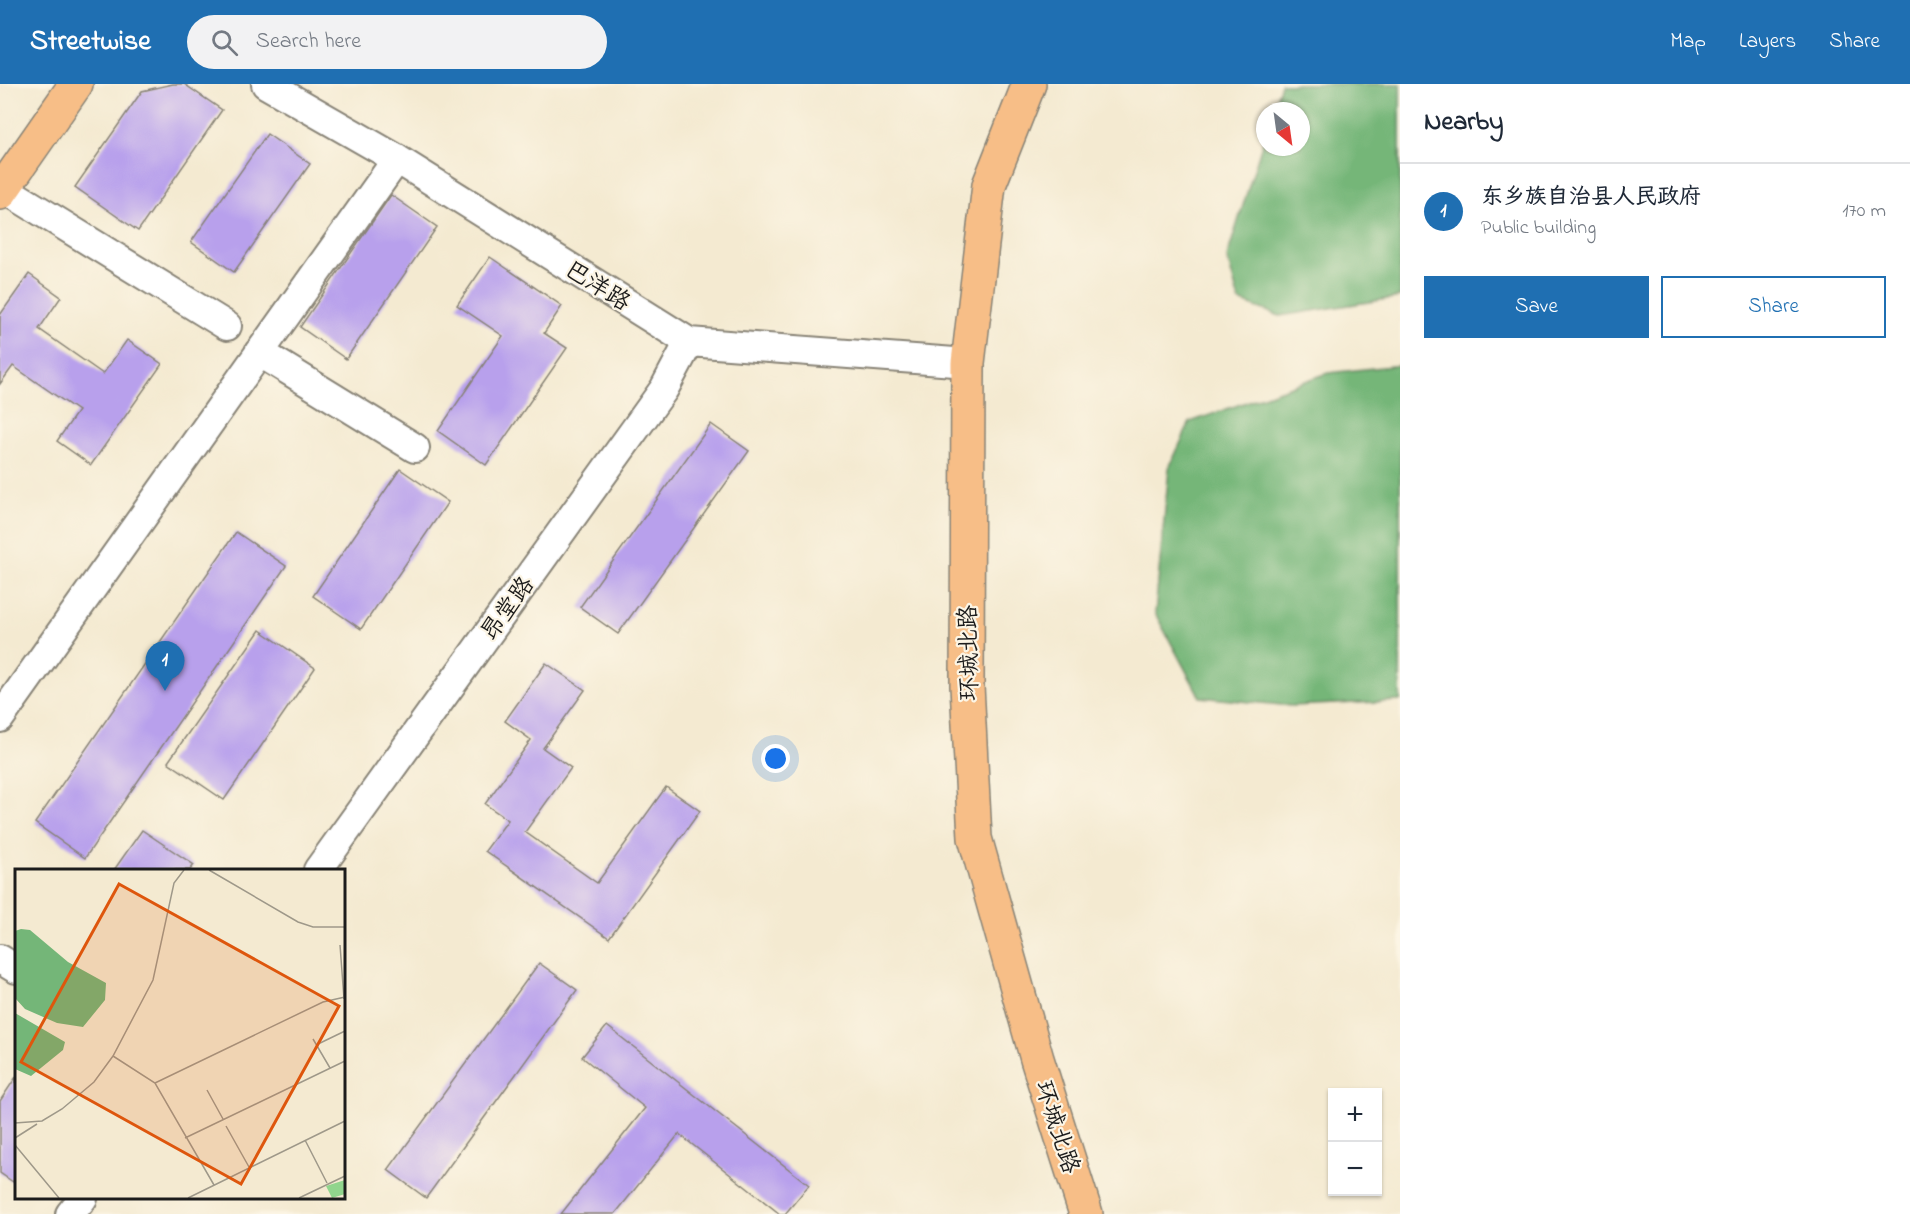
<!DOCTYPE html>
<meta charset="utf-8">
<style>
body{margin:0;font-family:"Indie Flower","LXGW WenKai TC",sans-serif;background:#f2f2f3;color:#1f2937}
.controls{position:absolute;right:18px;bottom:18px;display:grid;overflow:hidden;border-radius:0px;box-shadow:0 2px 4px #0004}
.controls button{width:54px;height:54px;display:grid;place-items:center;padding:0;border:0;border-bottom:2px solid #e0e1e3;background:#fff;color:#1f2937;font:30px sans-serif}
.compass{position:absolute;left:1256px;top:18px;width:54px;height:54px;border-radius:50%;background:#fff;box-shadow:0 2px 4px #0004;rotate:151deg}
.you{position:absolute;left:776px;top:675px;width:21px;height:21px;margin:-15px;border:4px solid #fff;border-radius:50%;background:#1a73e8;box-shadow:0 0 0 9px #1a73e833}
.badge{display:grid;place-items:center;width:39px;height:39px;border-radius:50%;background:#1f6fb2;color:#fff;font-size:20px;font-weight:700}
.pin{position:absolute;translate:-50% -50px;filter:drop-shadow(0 2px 3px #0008)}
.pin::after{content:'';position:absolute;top:32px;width:21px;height:18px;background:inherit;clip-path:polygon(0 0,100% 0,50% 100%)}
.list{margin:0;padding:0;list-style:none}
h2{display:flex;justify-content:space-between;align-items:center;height:78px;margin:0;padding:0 24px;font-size:26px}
h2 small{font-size:20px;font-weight:400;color:#747a83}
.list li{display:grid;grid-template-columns:39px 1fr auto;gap:18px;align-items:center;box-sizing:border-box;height:96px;padding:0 24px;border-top:2px solid #e0e1e3}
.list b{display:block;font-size:22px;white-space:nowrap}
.list p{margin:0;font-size:20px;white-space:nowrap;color:#747a83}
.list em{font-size:20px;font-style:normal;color:#747a83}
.actions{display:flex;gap:12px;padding:18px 24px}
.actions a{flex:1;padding:14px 0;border:2px solid #1f6fb2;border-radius:0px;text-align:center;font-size:21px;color:#1f6fb2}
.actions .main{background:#1f6fb2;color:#fff}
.icon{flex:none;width:33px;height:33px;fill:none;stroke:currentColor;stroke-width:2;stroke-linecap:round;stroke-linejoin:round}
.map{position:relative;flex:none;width:1400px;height:1130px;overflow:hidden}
header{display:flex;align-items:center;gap:36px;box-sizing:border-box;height:84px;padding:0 30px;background:#1f6fb2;color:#fff}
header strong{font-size:28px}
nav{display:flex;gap:33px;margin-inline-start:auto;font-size:21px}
.search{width:420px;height:54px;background:#f2f2f3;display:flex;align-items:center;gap:15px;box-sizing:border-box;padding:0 21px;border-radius:33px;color:#747a83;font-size:22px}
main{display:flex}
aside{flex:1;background:#fff}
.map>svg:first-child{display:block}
.forest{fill:#74b678;stroke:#48694a;stroke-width:1.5}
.building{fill:#b8a0ec}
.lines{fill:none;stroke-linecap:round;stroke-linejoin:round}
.minor-casing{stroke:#888376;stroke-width:32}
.major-casing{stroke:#888376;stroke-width:36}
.minor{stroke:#fff;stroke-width:28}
.major{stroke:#f7be87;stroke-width:33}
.labels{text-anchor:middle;stroke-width:4.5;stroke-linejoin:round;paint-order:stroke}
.street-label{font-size:24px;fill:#1c1c1c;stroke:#fcf5e5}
.inset-road{fill:none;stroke:#9e9889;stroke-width:1.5}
.view{fill:#de560d;fill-opacity:0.15;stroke:#de560d;stroke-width:3}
.inset-edge{fill:none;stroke:#1c1c1c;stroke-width:3}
</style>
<header>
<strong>Streetwise</strong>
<div class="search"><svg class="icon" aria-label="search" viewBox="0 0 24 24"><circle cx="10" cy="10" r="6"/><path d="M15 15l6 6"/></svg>Search here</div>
<nav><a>Map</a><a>Layers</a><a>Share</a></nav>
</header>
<main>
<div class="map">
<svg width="1400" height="1130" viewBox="0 0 1400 1130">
<rect width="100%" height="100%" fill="#fcf5e5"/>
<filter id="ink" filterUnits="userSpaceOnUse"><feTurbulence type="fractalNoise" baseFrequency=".0167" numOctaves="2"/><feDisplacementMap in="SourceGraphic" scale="12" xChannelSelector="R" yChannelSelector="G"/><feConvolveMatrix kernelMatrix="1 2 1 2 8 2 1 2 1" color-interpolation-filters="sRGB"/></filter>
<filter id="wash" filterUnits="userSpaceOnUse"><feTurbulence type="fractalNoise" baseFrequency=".008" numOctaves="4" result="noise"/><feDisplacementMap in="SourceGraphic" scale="24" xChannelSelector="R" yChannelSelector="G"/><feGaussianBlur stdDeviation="1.35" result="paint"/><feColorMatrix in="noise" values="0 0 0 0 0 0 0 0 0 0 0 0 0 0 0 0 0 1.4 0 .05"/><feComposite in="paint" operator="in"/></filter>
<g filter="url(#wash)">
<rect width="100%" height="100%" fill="#f4ead1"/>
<path class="forest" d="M1281 0H1400V213L1280 232 1239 217 1227 173 1265 50V63H1301V27H1272Z
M1400 281V617L1292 622 1200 613 1155 529 1169 384 1190 338 1328 289Z"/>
<g id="blocks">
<path class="building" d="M173 0H184L222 26 138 147 75 103 142 7Z
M267 50 310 80 234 188 191 158Z
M391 111 437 143 346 275 300 243Z
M490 173 562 222 544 249 567 264 486 381 438 347 503 252 457 221Z
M29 190 61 213 39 245 103 290 127 256 162 280 91 381 57 357 78 327 13 282 0 300V231Z
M711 340 749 367 618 550 580 523Z
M400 385 448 418 361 545 313 512Z
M236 448 286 482 85 774 35 739Z
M260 546 315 584 224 716 168 678Z
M546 579 585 606 543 664 571 684 525 748 597 799 666 703 700 727 609 854 485 767 508 736 485 720 531 656 505 637Z
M142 746 194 781 190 786H114Z
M539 879 577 906 426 1114 388 1086Z
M607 942 809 1101 785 1130H780L679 1050 615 1130H561L645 1024 582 973Z
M16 993V1092L13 1098 0 1089V1017Z"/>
</g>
</g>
<g filter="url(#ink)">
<use href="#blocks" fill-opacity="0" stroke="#888376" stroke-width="1.5"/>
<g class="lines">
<defs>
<path id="minor" d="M266 0 397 75 689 258 968 279
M3 104 227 242
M259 268 415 364
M0 634 397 75
M318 786 664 305 689 258
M0 875 16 885
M70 1130 83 1114"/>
<path id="major" d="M1029 0 989 101 968 279 967 602 975 754 1037 975 1086 1130
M0 109 76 0"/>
</defs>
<use href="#minor" class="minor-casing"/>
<use href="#major" class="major-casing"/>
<use href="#minor" class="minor"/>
<use href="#major" class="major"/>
</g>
</g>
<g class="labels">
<g class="street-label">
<text transform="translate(598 201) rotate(32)" y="8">巴洋路</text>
<text transform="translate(507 524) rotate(-54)" y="8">昂堂路</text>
<text transform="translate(968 569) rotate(-91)" y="8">环城北路</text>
<text transform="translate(1058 1043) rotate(72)" y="8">环城北路</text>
</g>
</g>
<g transform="translate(15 785)">
<rect width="330" height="330" fill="#f4ead1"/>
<path d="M330 311V325L317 329 311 317Z" fill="#91d58d"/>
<path d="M6 60 15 61 53 93 91 114 90 131 68 158 42 154 10 140 0 129V62ZM0 144 50 173 48 181 16 207 0 200Z" fill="#74b678"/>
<path class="inset-road" d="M194 1 283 53 298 58H330M325 76 329 130M298 170 315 199M301 176 330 162M98 187 140 214 199 316M140 214 308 133 330 128M192 221 208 250M0 254 27 252 47 240 79 213 98 187 138 111 159 14 169 1M211 257 234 298M0 269 22 255M170 269 330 192M290 271 312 314M0 276 44 329M173 329 330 252M284 329 330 307"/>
<path class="view" d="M104 15 324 137 226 315 6 193Z"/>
<rect width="330" height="330" class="inset-edge"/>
</g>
</svg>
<div class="controls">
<button>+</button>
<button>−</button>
</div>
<svg class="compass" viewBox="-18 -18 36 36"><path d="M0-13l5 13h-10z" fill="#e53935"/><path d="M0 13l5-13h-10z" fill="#747a83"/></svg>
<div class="you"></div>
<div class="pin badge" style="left:165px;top:607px">1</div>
</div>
<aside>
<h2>Nearby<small></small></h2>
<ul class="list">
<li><span class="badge">1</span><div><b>东乡族自治县人民政府</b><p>Public building</p></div><em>170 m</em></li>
</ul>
<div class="actions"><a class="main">Save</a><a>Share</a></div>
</aside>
</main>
